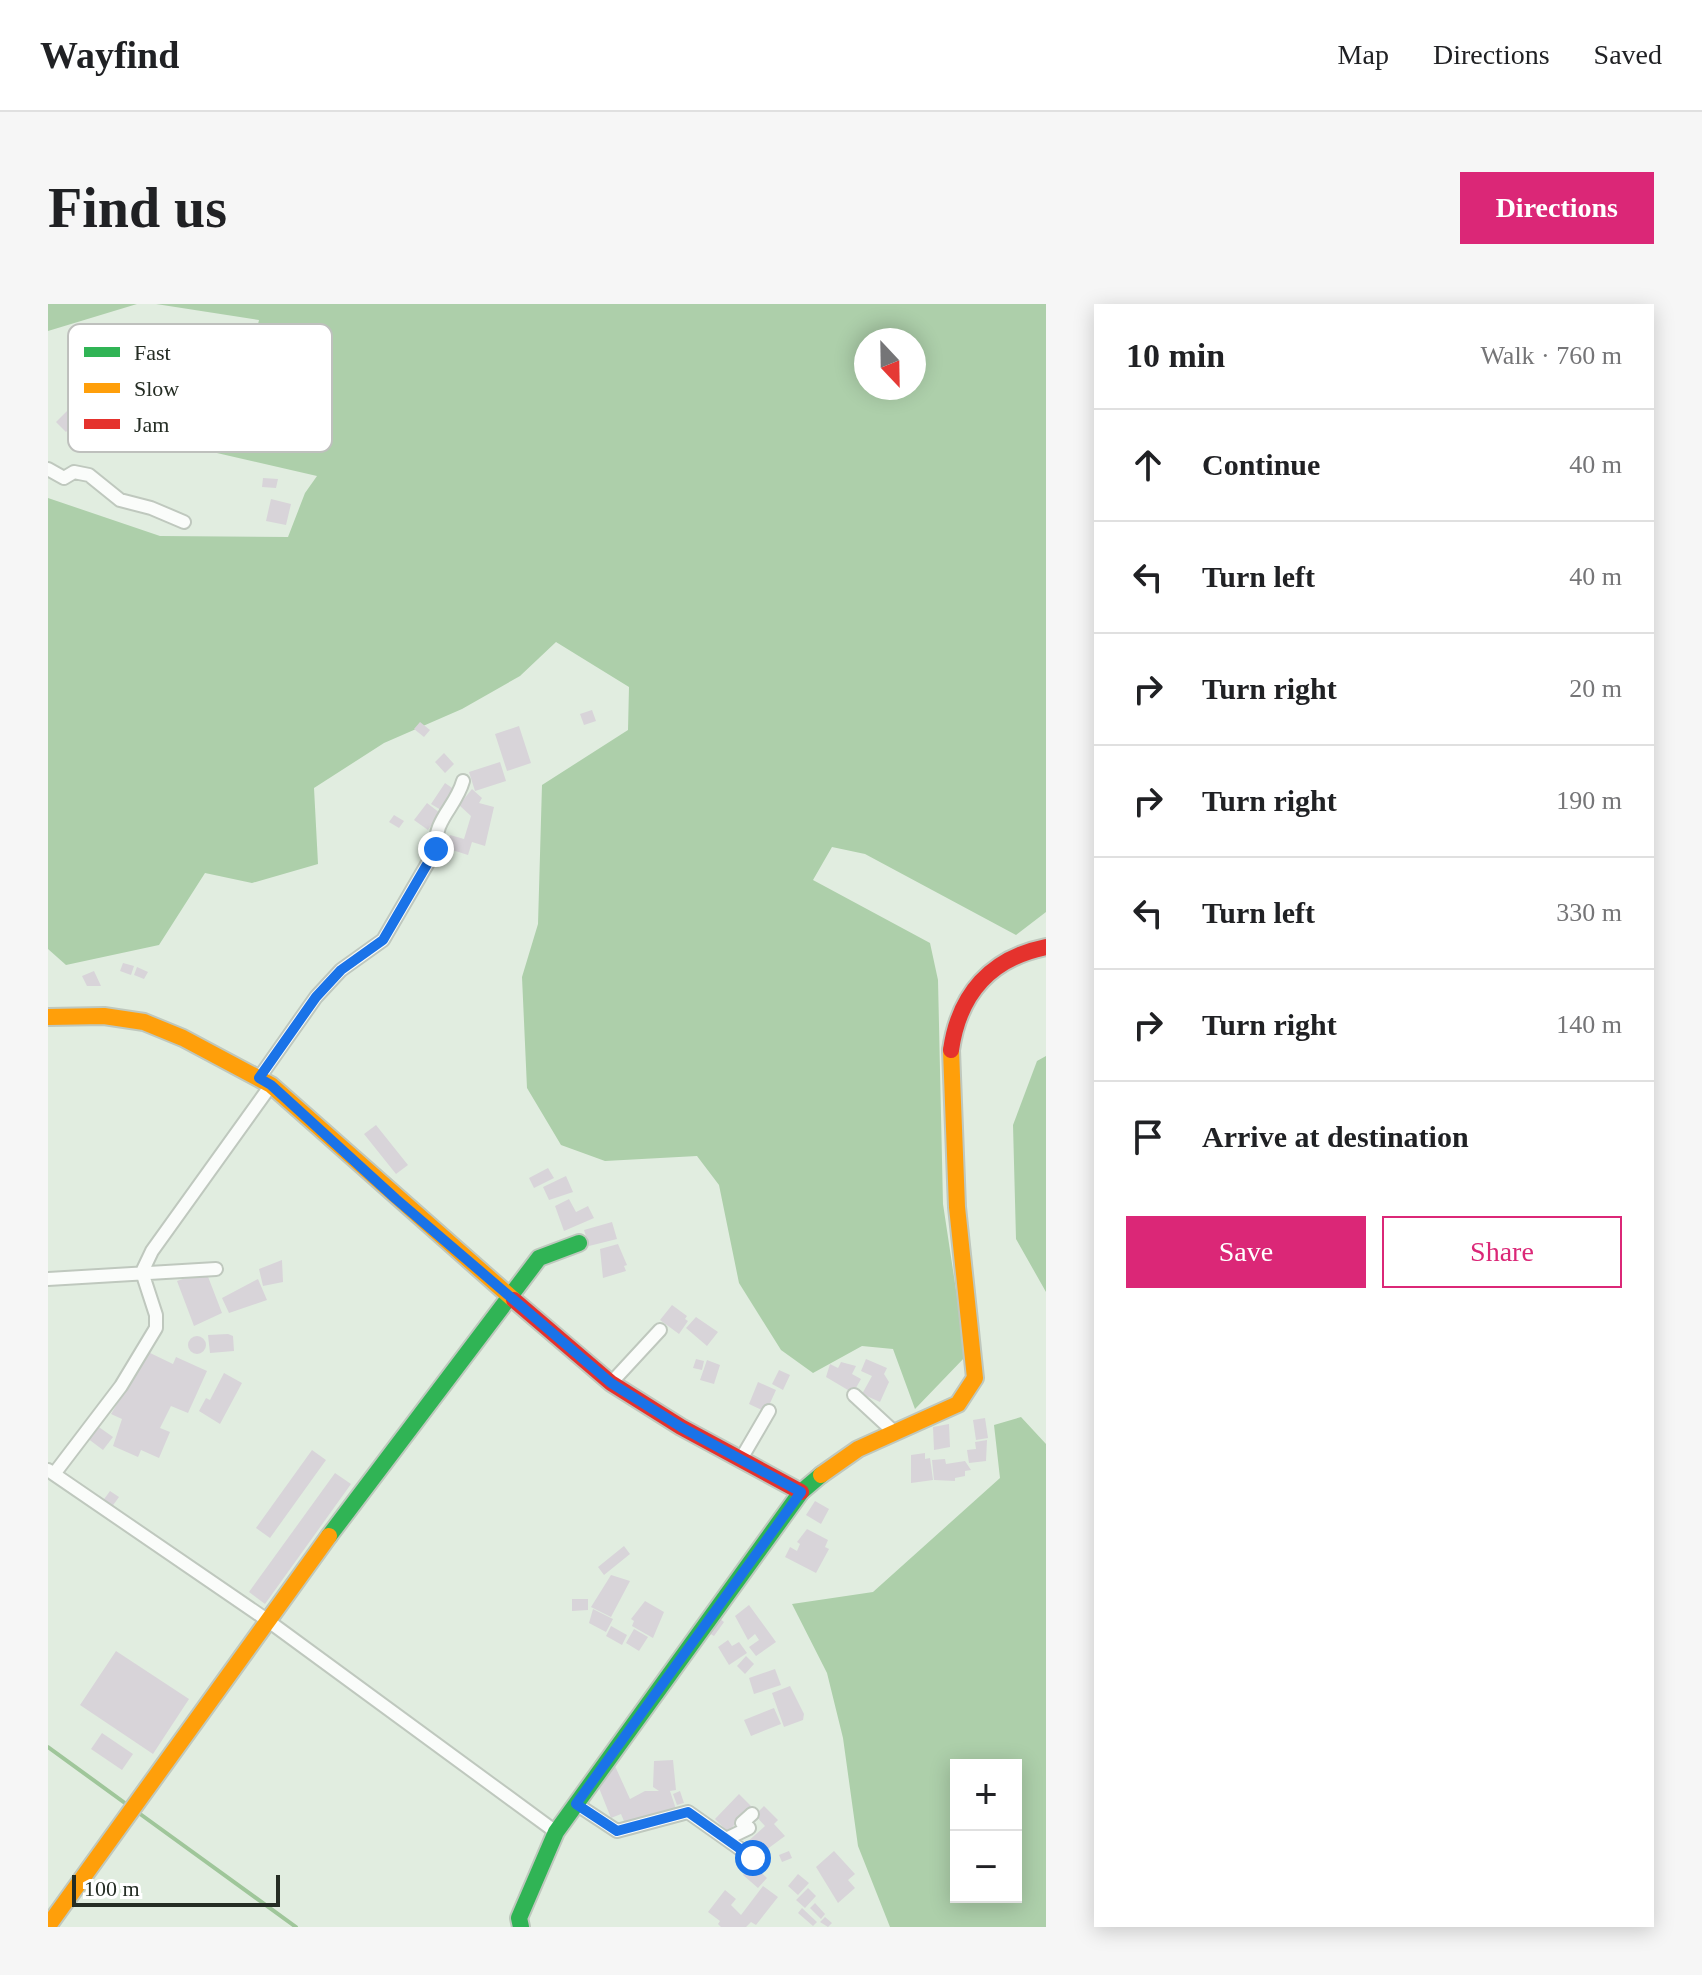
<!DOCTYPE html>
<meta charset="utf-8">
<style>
body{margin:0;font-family:"Times New Roman",serif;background:#f6f6f6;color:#202124}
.controls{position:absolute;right:24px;bottom:24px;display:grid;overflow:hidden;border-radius:0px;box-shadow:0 4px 20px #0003}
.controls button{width:72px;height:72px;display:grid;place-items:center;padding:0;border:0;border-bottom:2px solid #e0e0e0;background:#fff;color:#202124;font:40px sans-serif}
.compass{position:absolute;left:806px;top:24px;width:72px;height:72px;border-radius:50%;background:#fff;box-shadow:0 4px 20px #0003;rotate:158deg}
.scale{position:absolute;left:24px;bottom:20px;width:208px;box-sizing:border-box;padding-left:8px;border:4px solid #252d24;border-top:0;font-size:22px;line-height:28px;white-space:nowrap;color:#252d24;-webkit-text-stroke:6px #fff;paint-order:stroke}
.stop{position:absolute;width:24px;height:24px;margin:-18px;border:6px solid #1a73e8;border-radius:50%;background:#fff}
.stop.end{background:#1a73e8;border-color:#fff;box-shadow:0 2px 8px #0008}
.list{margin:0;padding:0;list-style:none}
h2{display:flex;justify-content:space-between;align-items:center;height:104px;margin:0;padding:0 32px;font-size:34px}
h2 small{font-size:26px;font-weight:400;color:#757577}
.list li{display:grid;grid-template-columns:52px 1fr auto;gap:24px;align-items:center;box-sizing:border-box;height:112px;padding:0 32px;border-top:2px solid #e0e0e0}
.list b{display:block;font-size:30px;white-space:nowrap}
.list em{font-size:26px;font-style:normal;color:#757577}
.actions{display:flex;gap:16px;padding:24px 32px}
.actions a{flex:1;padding:18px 0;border:2px solid #db2777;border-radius:0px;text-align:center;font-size:28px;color:#db2777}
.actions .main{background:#db2777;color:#fff}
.icon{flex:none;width:44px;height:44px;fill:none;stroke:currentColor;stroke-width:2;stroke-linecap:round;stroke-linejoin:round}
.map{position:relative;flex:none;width:998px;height:1623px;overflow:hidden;border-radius:0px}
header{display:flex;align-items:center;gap:48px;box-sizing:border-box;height:112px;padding:0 40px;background:#fff;border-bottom:2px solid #e0e0e0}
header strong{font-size:38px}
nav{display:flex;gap:44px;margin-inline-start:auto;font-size:28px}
.intro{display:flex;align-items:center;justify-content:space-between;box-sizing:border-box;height:192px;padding:0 48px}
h1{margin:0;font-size:56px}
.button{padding:20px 36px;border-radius:0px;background:#db2777;color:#fff;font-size:28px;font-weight:700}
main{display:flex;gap:48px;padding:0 48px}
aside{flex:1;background:#fff;border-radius:0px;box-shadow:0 4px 20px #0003}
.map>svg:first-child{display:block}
.forest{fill:#adcfaa;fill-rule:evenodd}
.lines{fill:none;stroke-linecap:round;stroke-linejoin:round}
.stream{stroke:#9fc69a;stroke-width:4}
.building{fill:#d8d4d9}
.street-casing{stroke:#bfc8be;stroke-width:16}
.fast-casing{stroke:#bfc8be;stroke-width:20}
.slow-casing{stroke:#bfc8be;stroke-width:20}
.jam-casing{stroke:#bfc8be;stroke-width:20}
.street{stroke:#fafcfa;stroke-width:12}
.fast{stroke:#30b455;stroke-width:16}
.slow{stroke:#ff9f0a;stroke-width:16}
.jam{stroke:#e5322d;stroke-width:16}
.route{stroke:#1a73e8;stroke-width:10}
.key{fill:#fff;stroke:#bec0bd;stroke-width:2}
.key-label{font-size:22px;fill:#252d24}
</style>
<header>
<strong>Wayfind</strong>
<nav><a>Map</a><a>Directions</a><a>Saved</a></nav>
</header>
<div class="intro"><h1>Find us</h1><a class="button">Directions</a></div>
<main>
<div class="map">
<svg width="998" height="1623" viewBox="0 0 998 1623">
<rect width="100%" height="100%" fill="#e1ede0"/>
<path class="forest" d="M0 0H89L0 27Z
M108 0H998V608L968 631 817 550 784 543 765 576 882 639 890 676 895 900 918 1052 867 1105 845 1045 814 1042 765 1069 733 1046 691 979 671 881 649 852 557 857 513 841 479 784 474 673 490 620 494 481 580 426 581 383 508 338 472 372 414 405 336 439 266 484 270 560 204 579 157 569 111 641 18 661 0 645V194L112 232 240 233 257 189 269 172 95 132 80 109 201 58 211 16ZM818 36H866V84H818Z
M998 752V988L968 935 965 821 989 757Z
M973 1113 998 1140V1623H842L810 1542 795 1434 779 1369 744 1300 825 1288 952 1174 946 1121ZM968 1461V1593H908V1461Z"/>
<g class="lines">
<path class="stream" d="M0 1443 81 1502
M88 1507 248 1623"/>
</g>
<path class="building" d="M20 106 30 115 18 128 8 118Z
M215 174 230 175 228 184 214 183Z
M223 195 243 200 238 221 218 217Z
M544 406 548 417 536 421 532 410Z
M372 418 382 426 376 433 366 425Z
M471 422 483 459 459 467 447 430Z
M396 449 406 460 397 469 387 458Z
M452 458 458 477 427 487 421 468Z
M397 479 407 486 393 506 383 500Z
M424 485 434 494 431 499 446 503 437 542 424 538 420 551 398 544 402 531 416 535 423 512 411 501Z
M379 499 392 509 380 526 366 516Z
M346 511 356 517 351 524 341 518Z
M75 659 86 662 83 671 72 667Z
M89 663 100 668 96 675 86 671Z
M46 667 53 682H39L34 672Z
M328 821 360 861 348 870 316 830Z
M500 864 506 874 486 884 481 874Z
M518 872 525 888 501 896 495 883Z
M521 895 528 908 540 902 546 914 516 927 507 902Z
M564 918 569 935 541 942 536 926Z
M570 940 579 961 576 962 578 967 555 974 552 945Z
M234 956 235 978 215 982 211 965Z
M152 969 159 970 174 1009 146 1022 129 977Z
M210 975 219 996 181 1009 174 994Z
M624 1001 639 1012 637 1015 640 1017 631 1030 612 1016Z
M648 1013 670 1028 659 1042 638 1024Z
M180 1030 185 1032 186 1047 162 1049 160 1031Z
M140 1041a9 9 0 1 1 18 0a9 9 0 1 1-18 0Z
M100 1048 125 1060 128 1053 159 1067 140 1109 123 1102 112 1124 122 1128 111 1154 93 1146 90 1153 65 1142 74 1115 63 1110Z
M648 1055 656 1057 654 1066 645 1064Z
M818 1055 839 1064 836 1070 841 1078 832 1098 814 1090 824 1072 813 1067Z
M659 1056 672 1061 666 1080 652 1076Z
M793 1058 808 1062 804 1070 813 1075 805 1089 778 1073 782 1060 790 1064Z
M731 1066 742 1071 735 1086 724 1080Z
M176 1069 194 1079 172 1120 151 1107 158 1094 162 1096Z
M710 1078 728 1086 718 1108 701 1100Z
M937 1114 940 1134 928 1136 925 1116Z
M901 1120 902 1143 886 1146 885 1123Z
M48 1121 65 1133 55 1146 39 1134Z
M939 1136 938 1157 921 1159 919 1146 928 1145 927 1138Z
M264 1146 278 1156 222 1234 208 1224Z
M877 1149V1155L882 1154 885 1176 863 1179V1151Z
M897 1155 898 1160 917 1157 923 1166 917 1167V1172L907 1174V1177L886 1176 884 1156Z
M287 1169 303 1180 217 1300 201 1288Z
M62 1187 71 1193 63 1204 54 1198Z
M767 1197 781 1205 773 1220 758 1211Z
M759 1225 780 1236 777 1243 781 1245 768 1269 737 1253 742 1243 749 1247 752 1240 749 1238Z
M576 1242 582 1250 556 1271 550 1263Z
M563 1271 582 1277 563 1313 543 1303Z
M524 1295H540V1306L524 1307Z
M597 1297 616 1308 605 1334 584 1322 586 1317 583 1315Z
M701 1301 728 1338 708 1352 701 1343 711 1336 707 1330 700 1336 687 1312Z
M545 1305 565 1315 558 1328 541 1319Z
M670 1313 676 1318 666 1332 659 1328Z
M563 1322 579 1331 574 1341 558 1332Z
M586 1325 600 1333 591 1347 578 1339Z
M680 1336 684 1342 691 1338 699 1349 681 1361 670 1343Z
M68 1347 141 1395 105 1450 32 1401Z
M698 1352 706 1360 697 1370 689 1362Z
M727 1365 733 1381 706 1390 701 1374Z
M742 1382 756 1410 755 1416 736 1423 724 1389Z
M726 1404 733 1420 703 1432 696 1416Z
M54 1429 85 1450 74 1466 43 1445Z
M625 1456 628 1486 622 1487 628 1505 578 1522 573 1510 563 1514 549 1479 555 1466 567 1462 582 1495 597 1487H611L605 1483 606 1457Z
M632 1487 636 1499 629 1501 625 1490Z
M691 1490 703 1502 680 1528 667 1515Z
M716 1502 730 1516 726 1520 737 1532 710 1552 698 1539 717 1522 707 1511Z
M741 1547 744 1554 734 1558 731 1551Z
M786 1547 807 1570 800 1576 807 1584 790 1599 768 1563Z
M704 1560 719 1574 710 1584 695 1571Z
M750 1570 761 1579 750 1591 740 1582Z
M715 1582 730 1593 708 1621 703 1618 698 1623H673L670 1620 672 1617 660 1608 677 1586 688 1595 683 1601 693 1611Z
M760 1584 768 1592 757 1604 748 1596Z
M767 1599 777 1610 773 1615 762 1604Z
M754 1604 769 1618 765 1622 750 1609Z
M777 1613 784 1619 780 1623 772 1618Z"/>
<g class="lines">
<defs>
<path id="street" d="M0 165 16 174 26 168 41 171 72 196 103 204 136 218
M211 774 268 693 293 666 335 636 388 545C385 516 408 503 415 477
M0 975 168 965
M563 1079 612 1026
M806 1091 845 1127
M693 1155 721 1107
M0 1166 219 1316 508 1528
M6 1170 73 1082 108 1024V1011L94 968 104 947 223 781
M528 1500 569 1527 640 1508 705 1554
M678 1535 701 1524 694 1519 704 1510"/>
<path id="fast" d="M281 1232 491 954 531 939
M473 1623 471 1614 508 1528 753 1188 773 1171"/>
<path id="slow" d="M0 713 56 712 96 718 135 734 223 781 466 996
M773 1171 810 1145 910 1100 927 1074 909 903 903 746
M0 1622 281 1232"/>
<path id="jam" d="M903 746C911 690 943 654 998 643
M466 996 563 1079 633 1123 753 1188"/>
</defs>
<use href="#street" class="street-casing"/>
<use href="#fast" class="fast-casing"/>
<use href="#slow" class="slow-casing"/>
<use href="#jam" class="jam-casing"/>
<use href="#street" class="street"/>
<use href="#fast" class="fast"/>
<use href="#slow" class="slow"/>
<use href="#jam" class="jam"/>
</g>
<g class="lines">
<path class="route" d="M388 545 335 636 293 666 268 693 211 774 223 781 348 895 563 1079 633 1123 753 1188 528 1500 569 1527 640 1508 705 1554"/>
</g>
<rect x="20" y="20" width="264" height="128" rx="12" class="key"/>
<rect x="36" y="43" width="36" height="10" fill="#30b455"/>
<rect x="36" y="79" width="36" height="10" fill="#ff9f0a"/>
<rect x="36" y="115" width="36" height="10" fill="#e5322d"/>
<g class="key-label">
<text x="86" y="56">Fast</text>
<text x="86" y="92">Slow</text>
<text x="86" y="128">Jam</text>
</g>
</svg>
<div class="controls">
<button>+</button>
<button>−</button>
</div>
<svg class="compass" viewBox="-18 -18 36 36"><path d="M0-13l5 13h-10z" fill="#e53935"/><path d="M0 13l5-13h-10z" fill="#757577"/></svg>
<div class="scale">100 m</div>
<div class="stop" style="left:705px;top:1554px"></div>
<div class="stop end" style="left:388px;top:545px"></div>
</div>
<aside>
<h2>10 min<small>Walk · 760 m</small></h2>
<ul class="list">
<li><svg class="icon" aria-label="ahead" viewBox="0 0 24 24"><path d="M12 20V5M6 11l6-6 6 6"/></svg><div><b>Continue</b></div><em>40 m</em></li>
<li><svg class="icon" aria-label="left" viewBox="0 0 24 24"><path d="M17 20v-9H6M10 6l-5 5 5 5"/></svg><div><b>Turn left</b></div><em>40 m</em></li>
<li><svg class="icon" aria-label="right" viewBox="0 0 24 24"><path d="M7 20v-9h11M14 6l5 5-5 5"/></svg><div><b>Turn right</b></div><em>20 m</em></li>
<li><svg class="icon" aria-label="right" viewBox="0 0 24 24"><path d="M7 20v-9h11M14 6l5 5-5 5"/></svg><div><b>Turn right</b></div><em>190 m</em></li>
<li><svg class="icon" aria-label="left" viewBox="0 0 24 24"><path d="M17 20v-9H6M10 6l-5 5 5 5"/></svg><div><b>Turn left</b></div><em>330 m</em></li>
<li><svg class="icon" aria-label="right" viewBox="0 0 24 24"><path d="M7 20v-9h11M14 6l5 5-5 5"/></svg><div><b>Turn right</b></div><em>140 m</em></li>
<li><svg class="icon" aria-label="arrive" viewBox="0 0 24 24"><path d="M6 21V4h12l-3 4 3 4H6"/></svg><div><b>Arrive at destination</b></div></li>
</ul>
<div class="actions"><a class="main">Save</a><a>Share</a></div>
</aside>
</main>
